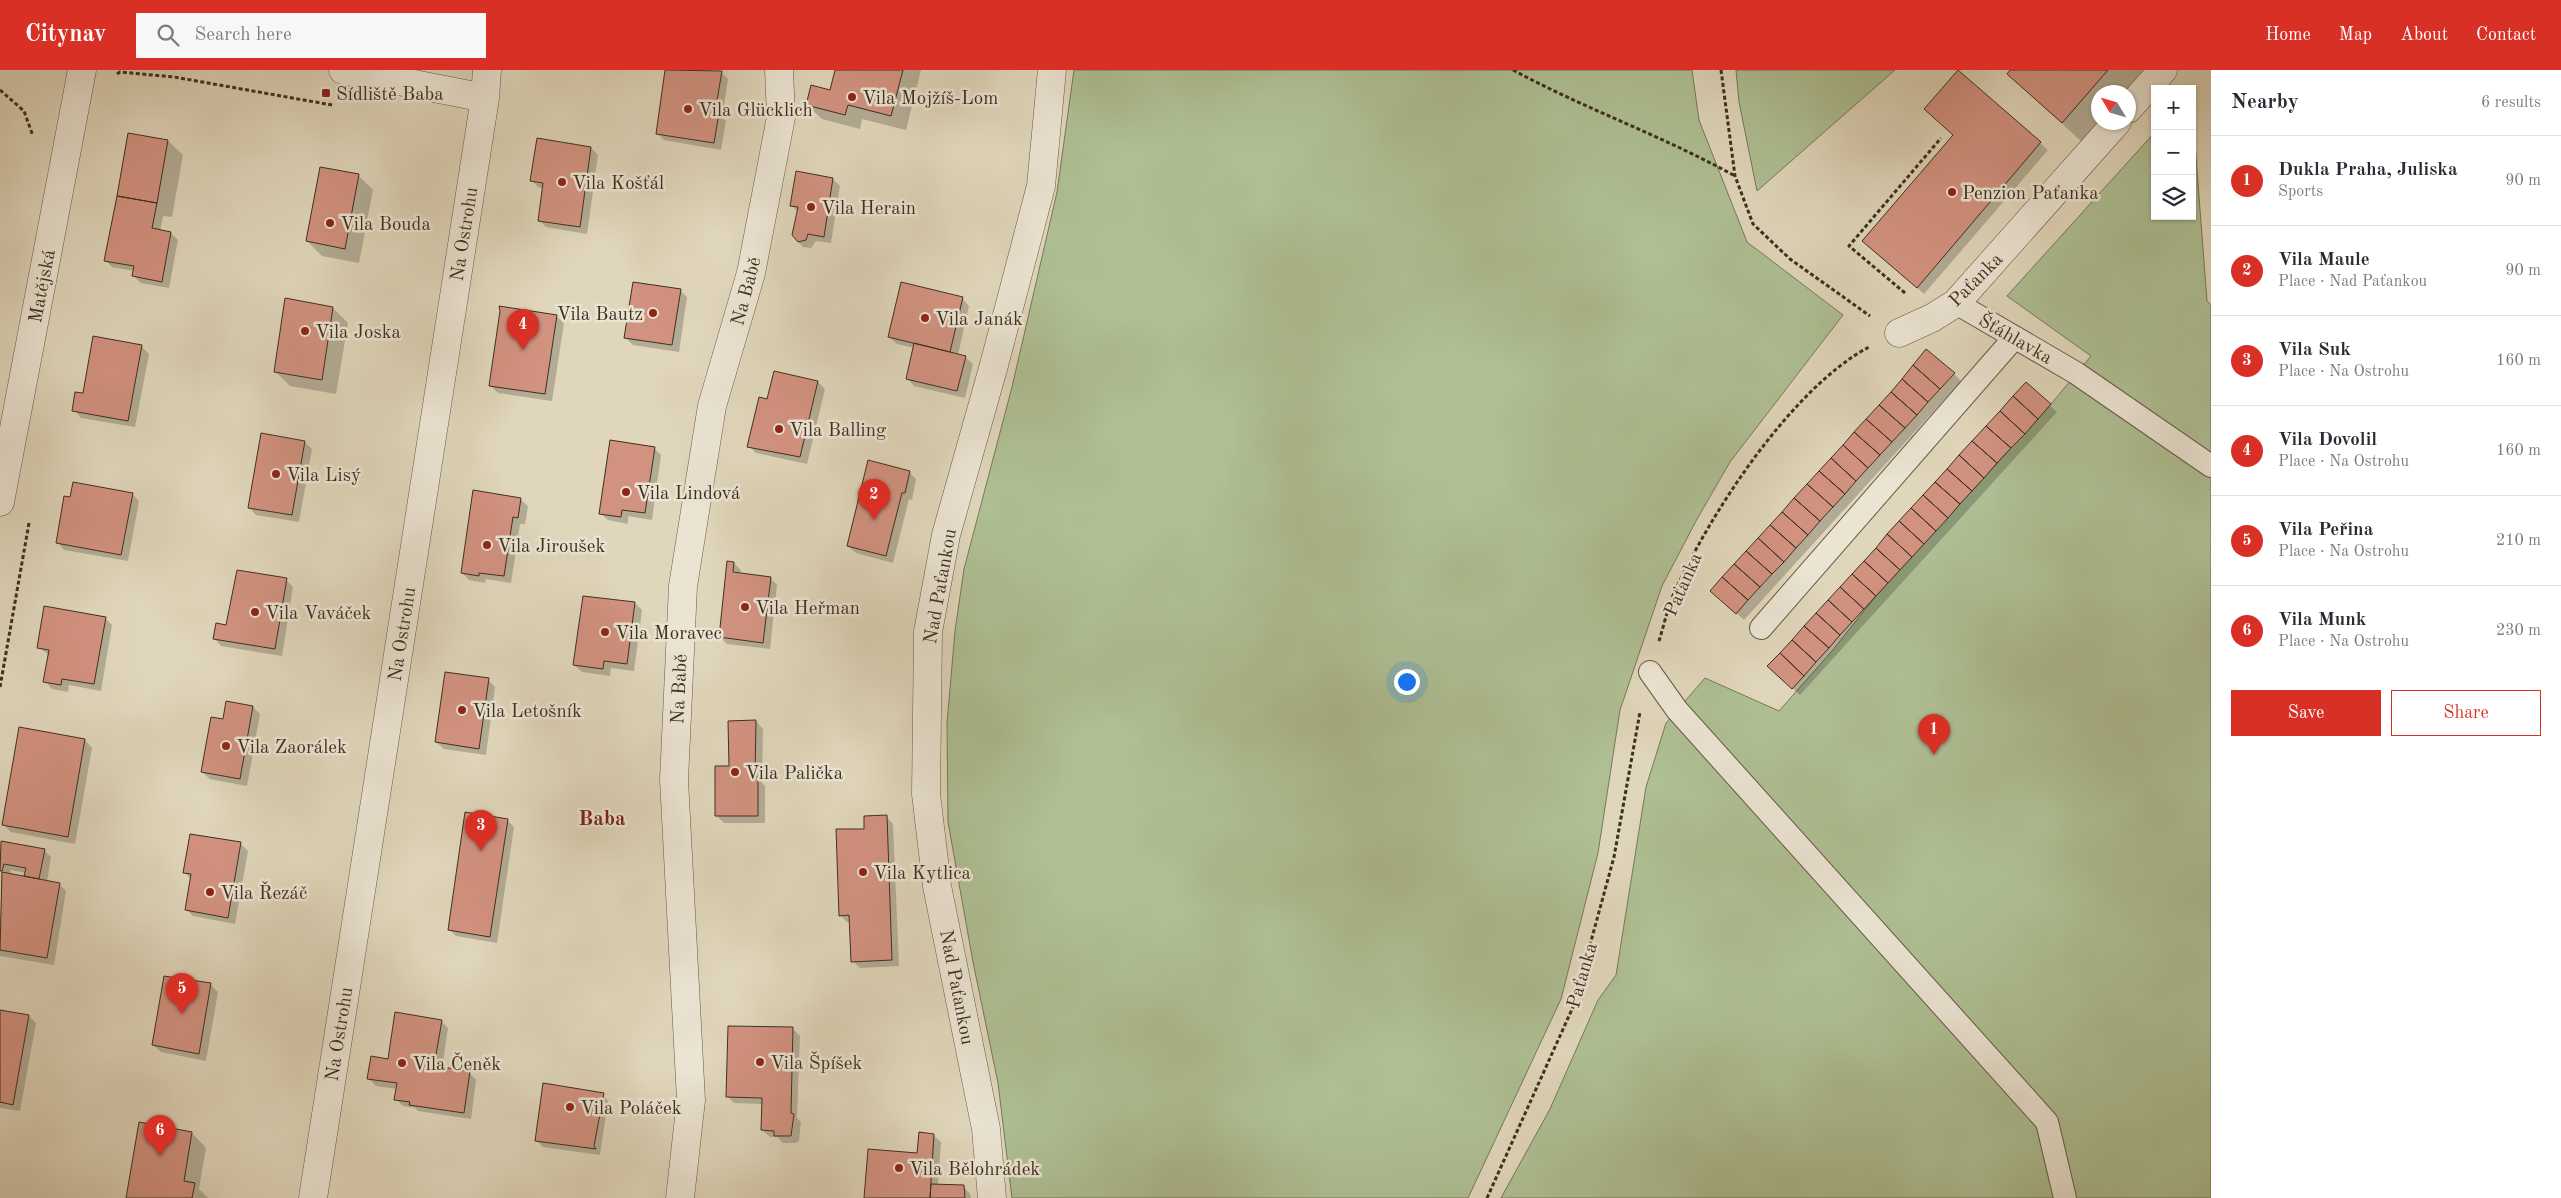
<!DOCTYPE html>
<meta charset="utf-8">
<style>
body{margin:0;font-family:"Old Standard TT",serif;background:#f7f7f7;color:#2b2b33}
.controls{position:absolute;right:15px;top:15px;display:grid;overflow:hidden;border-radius:0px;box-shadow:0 1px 4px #0004}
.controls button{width:45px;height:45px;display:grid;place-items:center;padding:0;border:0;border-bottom:1px solid #e1e1e2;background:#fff;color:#2b2b33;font:25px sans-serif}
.compass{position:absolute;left:2091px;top:15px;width:45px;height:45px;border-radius:50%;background:#fff;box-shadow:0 1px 4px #0004;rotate:308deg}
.you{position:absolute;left:1406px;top:611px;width:18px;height:18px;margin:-12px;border:4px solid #fff;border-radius:50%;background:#1a73e8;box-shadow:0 0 0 8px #1a73e833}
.badge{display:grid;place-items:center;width:32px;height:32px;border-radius:50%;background:#d93025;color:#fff;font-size:16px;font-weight:700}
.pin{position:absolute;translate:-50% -41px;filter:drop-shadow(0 1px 2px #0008)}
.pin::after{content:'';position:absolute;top:26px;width:18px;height:15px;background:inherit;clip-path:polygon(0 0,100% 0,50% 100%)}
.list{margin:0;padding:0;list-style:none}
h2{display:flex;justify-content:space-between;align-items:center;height:65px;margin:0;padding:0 20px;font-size:21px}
h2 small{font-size:16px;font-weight:400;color:#7c7c81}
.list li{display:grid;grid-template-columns:32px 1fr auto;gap:15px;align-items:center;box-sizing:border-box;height:90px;padding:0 20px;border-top:1px solid #e1e1e2}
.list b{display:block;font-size:19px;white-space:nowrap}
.list p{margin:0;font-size:16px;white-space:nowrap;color:#7c7c81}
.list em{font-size:16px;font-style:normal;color:#7c7c81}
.actions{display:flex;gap:10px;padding:15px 20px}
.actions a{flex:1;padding:11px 0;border:1px solid #d93025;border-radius:0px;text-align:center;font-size:18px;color:#d93025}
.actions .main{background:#d93025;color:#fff}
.icon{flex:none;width:28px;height:28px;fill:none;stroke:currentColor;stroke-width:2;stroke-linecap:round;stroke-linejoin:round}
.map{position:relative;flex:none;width:2211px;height:1128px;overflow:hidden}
header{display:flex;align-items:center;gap:30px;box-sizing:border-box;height:70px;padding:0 25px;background:#d93025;color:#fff}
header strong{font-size:24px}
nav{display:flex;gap:28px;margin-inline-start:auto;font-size:18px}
.search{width:350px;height:45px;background:#f7f7f7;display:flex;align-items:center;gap:12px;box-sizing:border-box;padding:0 18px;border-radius:0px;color:#7c7c81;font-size:19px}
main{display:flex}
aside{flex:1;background:#fff}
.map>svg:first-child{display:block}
.green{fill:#aebf93;stroke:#767859}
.shadow{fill:#0003;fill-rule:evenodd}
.building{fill:#d29280;stroke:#3d301f}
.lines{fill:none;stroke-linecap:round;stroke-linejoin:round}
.service-casing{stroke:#665a46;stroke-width:24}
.minor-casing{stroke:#665a46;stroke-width:29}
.path{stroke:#3d301f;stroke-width:3;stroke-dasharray:4 2.5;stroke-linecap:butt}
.service{stroke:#ebe4d3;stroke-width:22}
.minor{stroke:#ebe4d3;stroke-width:28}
.poi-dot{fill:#8f2418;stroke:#ebe4d3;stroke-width:2}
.labels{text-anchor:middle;stroke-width:5;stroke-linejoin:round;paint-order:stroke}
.poi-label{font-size:19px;fill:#3d301f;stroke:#ebe4d3;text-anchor:start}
.street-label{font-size:19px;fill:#3d301f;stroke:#ebe4d3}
.quarter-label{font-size:21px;font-weight:bold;fill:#7a1f14;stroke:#ebe4d3}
</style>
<header>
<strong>Citynav</strong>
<div class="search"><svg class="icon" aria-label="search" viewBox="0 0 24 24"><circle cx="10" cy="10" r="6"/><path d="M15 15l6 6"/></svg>Search here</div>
<nav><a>Home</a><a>Map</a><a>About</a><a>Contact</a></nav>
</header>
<main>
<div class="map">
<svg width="2211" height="1128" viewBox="0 0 2211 1128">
<rect width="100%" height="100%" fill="#e0d6bb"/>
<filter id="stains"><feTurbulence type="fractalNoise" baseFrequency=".004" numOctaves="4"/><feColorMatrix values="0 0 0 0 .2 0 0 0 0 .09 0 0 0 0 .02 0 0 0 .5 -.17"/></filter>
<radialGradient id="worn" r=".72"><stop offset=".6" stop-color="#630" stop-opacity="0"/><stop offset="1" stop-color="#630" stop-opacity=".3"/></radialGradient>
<path class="green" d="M1074 0H1692L1699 50 1747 172 1843 245 1730 392 1696 451 1662 516 1620 640 1598 783 1561 929 1468 1128H1012L998 1013 973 892 948 752 947 653 955 561 964 499 1012 317 1057 122Z
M1736 0H1895L1757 121 1739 32Z
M2192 35 2207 231 2211 235V1128H1501L1550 1039 1598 930 1616 905 1646 717 1666 653 1705 608 1779 641 1832 581 1876 526 2051 334 2091 286 2007 226 2155 62V146H2192Z"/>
<path class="shadow" d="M667 0H708L721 2 728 9 722 48 726 51 721 80 664 70 657 63Z
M837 0H921L906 60 862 49 860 59 822 49 807 35 831 21Z
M2012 0H2148L2128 22H2098V52L2084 74 2009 4Z
M1957 1 2048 80 1924 224 1864 171 1954 65Z
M168 71 183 85 172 147 163 146 160 161 171 163 178 170 169 218 141 213 134 206V201L112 197 105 190Z
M591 78 598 85 587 164 546 157 539 150 544 118H539L532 111Z
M358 105 373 120 359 193 322 186 307 171Z
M833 109 840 116 831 173 816 171 811 178 803 177 796 169 798 142 792 136Z
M680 220 687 227 679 282 633 275 626 268Z
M962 228 969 236 958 285 965 287 973 294 965 328 914 316 907 308 914 278 897 274 889 267Z
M286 230 333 238 348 253 336 324 290 316 275 301Z
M556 246 564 253 552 331 498 323 490 315Z
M141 276 149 284 135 357 81 348 74 340Z
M1954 304 1961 311 1744 550 1719 528Z
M818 312 825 319 807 394 756 383 749 376 768 330Z
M2026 314 2057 342 1800 625 1776 604Z
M305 372 312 379 299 452 256 445 249 437Z
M654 378 661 385 652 450 628 446V454L608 450 600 443Z
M909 402 916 409 912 430 909 429 893 493 856 483 848 476Z
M132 424 139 431 128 491 64 480 57 472Z
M520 429 528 436 525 454H520L511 513 486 509 485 513 469 510 462 503Z
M734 493 741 500 740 504 770 508 777 515 770 579 727 574 720 567Z
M286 510 293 517 282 586 221 576 214 568Z
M635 533 642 540 634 601 611 598 610 606 582 602 574 595Z
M105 548 112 555 101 621 69 615 68 622 52 619 45 611 49 585 38 577Z
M488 610 495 617 486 685 444 679 436 672Z
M253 637 260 644 247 716 210 709 202 702 224 650Z
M756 651 763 659 762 713 765 716V753H724L717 746 730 697Z
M85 670 92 678 75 774 11 762 4 755Z
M886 746 893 754 899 896 860 898 853 891 851 852H847L840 845 866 760Z
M507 750 514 757 497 873 456 866 449 859Z
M191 765 241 774 248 781 235 854 193 846 186 839 191 809 184 802Z
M2 772 44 780 51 787 47 812 59 814 66 821 54 895 0 886ZM11 800 26 803 25 808 10 805Z
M211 915 218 922 206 991 161 982 153 975Z
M0 941 29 946 36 953 20 1041 0 1038Z
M441 951 448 958 442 998 469 1002 476 1010 471 1049 418 1041 415 1038 403 1036 396 1029 397 1019 376 1016 368 1008Z
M793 959 800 966 797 1048 801 1052 799 1071 795 1073H783L777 1067H770L762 1060 763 1034 734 1033 727 1026Z
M601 1024 608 1031 600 1085 543 1077 536 1070Z
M192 1063 206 1078 199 1119 208 1128H127Z
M933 1065 941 1072 938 1115 963 1116 970 1124 971 1128H865L918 1085Z"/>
<path class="building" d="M665 0 722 1 715 42 719 43 714 73 656 64Z
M835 0H903L891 46 848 35 845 45 806 35 811 15 830 20Z
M1958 0 2041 72 1917 218 1862 171 1953 65 1924 39Z
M2010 0H2108L2062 53 2007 4Z
M128 63 168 70 157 133 117 126Z
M537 68 591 77 580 157 538 151 543 113 530 111Z
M320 97 359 104 345 179 306 171Z
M796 101 833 108 824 167 808 164 806 170 798 172 792 165 798 137 790 136Z
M117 126 157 133 152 158 171 162 162 212 132 206 134 196 104 191Z
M633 212 681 219 672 275 624 268Z
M901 212 963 227 950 282 888 267Z
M285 228 333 237 322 310 274 302Z
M499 236 557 245 545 324 489 316 500 241Z
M93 266 142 275 128 351 72 341 75 322 83 323Z
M914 273 966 286 957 321 906 309Z
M1926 279 1955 303 1940 319 1913 295Z
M1913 295 1940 319 1928 332 1902 309Z
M774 301 818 311 800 387 747 377 759 327 767 329Z
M1902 309 1928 332 1917 345 1891 322Z
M2026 312 2051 334 2038 349 2013 326Z
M1891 322 1917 345 1905 358 1879 335Z
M2013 326 2038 349 2025 364 2000 341Z
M1879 335 1905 358 1892 372 1866 349Z
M2000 341 2025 364 2011 378 1986 356Z
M1866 349 1892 372 1880 385 1854 362Z
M1986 356 2011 378 1997 393 1972 371Z
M1854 362 1880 385 1868 398 1843 375Z
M261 363 305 371 292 445 248 438Z
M610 370 655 377 645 443 622 440 621 447 599 444Z
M1972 371 1997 393 1984 408 1959 385Z
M1843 375 1868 398 1856 411 1831 388Z
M1959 385 1984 408 1972 421 1947 399Z
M1831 388 1856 411 1845 424 1819 401Z
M868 390 910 401 905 423H902L886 486 847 476Z
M1947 399 1972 421 1960 434 1935 412Z
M1819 401 1845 424 1833 437 1807 414Z
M73 412 133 423 121 485 56 473 64 426 70 427Z
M1935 412 1960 434 1948 448 1923 425Z
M1807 414 1833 437 1820 451 1794 428Z
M473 420 521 428 518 448 513 447 504 506 479 503V506L461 503Z
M1923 425 1948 448 1936 461 1911 438Z
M1794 428 1820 451 1808 465 1782 442Z
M1911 438 1936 461 1924 474 1899 451Z
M1782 442 1808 465 1796 478 1770 455Z
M1899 451 1924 474 1912 487 1887 464Z
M1770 455 1796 478 1784 492 1758 468Z
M1887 464 1912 487 1900 500 1876 478Z
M1758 468 1784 492 1772 504 1746 481Z
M1876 478 1900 500 1888 513 1864 491Z
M1746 481 1772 504 1760 517 1734 494Z
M727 491 734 492 733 502 771 507 763 573 719 567Z
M1864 491 1888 513 1876 526 1852 504Z
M1734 494 1760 517 1748 530 1722 507Z
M237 500 287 508 275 579 213 569 216 553 226 555Z
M1852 504 1876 526 1864 539 1840 517Z
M1722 507 1748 530 1736 544 1710 521Z
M1840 517 1864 539 1852 552 1828 530Z
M583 526 635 532 627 594 604 591 603 599 573 595Z
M1828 530 1852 552 1840 565 1816 543Z
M44 536 106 547 94 614 62 609 61 615 43 612 49 580 37 578Z
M1816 543 1840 565 1829 578 1804 556Z
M1804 556 1829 578 1816 592 1792 570Z
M1792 570 1816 592 1804 606 1780 583Z
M1780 583 1804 606 1792 619 1767 596Z
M445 602 489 608 479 679 435 672Z
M226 631 253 636 240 709 201 702 211 647 223 649Z
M756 650 755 707H758V746H715V696H729L728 651Z
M19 657 85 669 68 767 2 755Z
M465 742 508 749 490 867 448 860Z
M887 745 892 890 851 892 849 845 839 846 836 759H864V746Z
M190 764 241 772 228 848 185 840 191 804 183 803Z
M1 771 45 779 39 809 24 806 26 798 4 794 2 801H0Z
M2 802 60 813 47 888 0 880Z
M164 906 211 913 199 984 152 975Z
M0 940 29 945 13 1035 0 1032Z
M395 942 442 950 434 996 470 1001 464 1043 409 1035 410 1032 394 1030 397 1013 367 1009 371 986 388 989Z
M728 956 793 957 791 1043 794 1044 791 1066H774V1061L761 1060 762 1028 726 1027Z
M543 1013 604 1023 594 1076 596 1079 535 1071Z
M139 1052 192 1062 184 1111 195 1113 192 1128H126Z
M919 1062 934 1064 930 1128H864L868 1079 917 1083Z
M931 1114 964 1115 965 1128H930Z"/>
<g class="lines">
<defs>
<path id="service" d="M1956 233 2076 303 2211 396
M1761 558 2015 267
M1650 602 1677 640 2047 1052 2065 1128"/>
<path id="minor" d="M343 0 485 28
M2128 39 2163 0
M1899 263 1932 248 1956 233 2117 52
M0 432 82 0
M313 1128 485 28 487 0
M680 1128 691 1030 674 710 683 516 712 336 751 203 781 47 779 0
M992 1128 986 1059 937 816 926 724 928 562 946 465 994 295 1041 116 1052 0"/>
</defs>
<use href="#service" class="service-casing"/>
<use href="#minor" class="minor-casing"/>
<path class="path" d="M1513 0C1585 39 1663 66 1735 106
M1721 0 1735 106 1753 154 1790 189 1870 246
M117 4 120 2 174 7 332 35
M0 20 24 41 33 66
M1905 223 1849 176 1941 68
M1659 571C1664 555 1668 536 1675 521 1711 442 1792 318 1869 277
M0 617 29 453
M1487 1128 1573 937 1614 787 1640 642"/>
<use href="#service" class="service"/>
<use href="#minor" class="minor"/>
</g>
<g class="poi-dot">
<rect x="321" y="18" width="10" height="10" rx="2.5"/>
<circle cx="852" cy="27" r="5"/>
<circle cx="688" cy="39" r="5"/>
<circle cx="562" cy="112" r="5"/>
<circle cx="1952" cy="122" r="5"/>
<circle cx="811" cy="137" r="5"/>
<circle cx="330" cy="153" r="5"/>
<circle cx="653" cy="243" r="5"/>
<circle cx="925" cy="248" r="5"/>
<circle cx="305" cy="261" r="5"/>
<circle cx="779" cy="359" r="5"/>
<circle cx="276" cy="404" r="5"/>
<circle cx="626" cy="422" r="5"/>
<circle cx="487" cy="475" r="5"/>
<circle cx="745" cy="537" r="5"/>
<circle cx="255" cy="542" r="5"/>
<circle cx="605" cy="562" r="5"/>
<circle cx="462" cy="640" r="5"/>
<circle cx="226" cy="676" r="5"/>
<circle cx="735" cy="702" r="5"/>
<circle cx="863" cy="802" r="5"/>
<circle cx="210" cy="822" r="5"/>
<circle cx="760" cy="992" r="5"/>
<circle cx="402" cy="993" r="5"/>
<circle cx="570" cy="1037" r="5"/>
<circle cx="899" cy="1098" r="5"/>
</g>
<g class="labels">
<g class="poi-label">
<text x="336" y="30">Sídliště Baba</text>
<text x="862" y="34">Vila Mojžíš-Lom</text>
<text x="698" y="46">Vila Glücklich</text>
<text x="572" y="119">Vila Košťál</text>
<text x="1962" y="129">Penzion Paťanka</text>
<text x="821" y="144">Vila Herain</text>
<text x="340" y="160">Vila Bouda</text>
<text x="643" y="250" text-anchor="end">Vila Bautz</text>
<text x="935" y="255">Vila Janák</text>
<text x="315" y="268">Vila Joska</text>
<text x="789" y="366">Vila Balling</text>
<text x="286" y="411">Vila Lisý</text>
<text x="636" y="429">Vila Lindová</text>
<text x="497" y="482">Vila Jiroušek</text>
<text x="755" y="544">Vila Heřman</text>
<text x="265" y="549">Vila Vaváček</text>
<text x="615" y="569">Vila Moravec</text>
<text x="472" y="647">Vila Letošník</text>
<text x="236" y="683">Vila Zaorálek</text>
<text x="745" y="709">Vila Palička</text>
<text x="873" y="809">Vila Kytlica</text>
<text x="220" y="829">Vila Řezáč</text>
<text x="770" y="999">Vila Špíšek</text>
<text x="412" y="1000">Vila Čeněk</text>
<text x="580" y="1044">Vila Poláček</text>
<text x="909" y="1105">Vila Bělohrádek</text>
</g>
<g class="street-label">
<text transform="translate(463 164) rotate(-81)" y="7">Na Ostrohu</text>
<text transform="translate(1975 209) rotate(-45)" y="7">Paťanka</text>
<text transform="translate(41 216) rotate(-79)" y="7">Matějská</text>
<text transform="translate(745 221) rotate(-75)" y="7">Na Babě</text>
<text transform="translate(2016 268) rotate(30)" y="7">Šťáhlavka</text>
<text transform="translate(1682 514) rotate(-66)" y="7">Paťanka</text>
<text transform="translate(939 516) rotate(-80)" y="7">Nad Paťankou</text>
<text transform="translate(401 564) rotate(-81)" y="7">Na Ostrohu</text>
<text transform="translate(678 619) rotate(-87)" y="7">Na Babě</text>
<text transform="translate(1581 905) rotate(-74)" y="7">Paťanka</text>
<text transform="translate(958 917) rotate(79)" y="7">Nad Paťankou</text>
<text transform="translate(338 964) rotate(-81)" y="7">Na Ostrohu</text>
</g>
<g class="quarter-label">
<text x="602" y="755">Baba</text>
</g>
</g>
<rect width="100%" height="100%" filter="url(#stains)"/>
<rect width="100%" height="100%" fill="url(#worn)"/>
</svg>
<div class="controls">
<button>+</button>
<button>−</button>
<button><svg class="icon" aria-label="layers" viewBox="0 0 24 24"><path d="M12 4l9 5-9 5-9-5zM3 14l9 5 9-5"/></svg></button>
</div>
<svg class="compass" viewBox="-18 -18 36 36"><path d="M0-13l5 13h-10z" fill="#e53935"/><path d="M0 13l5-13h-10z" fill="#7c7c81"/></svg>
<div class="you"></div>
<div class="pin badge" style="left:1934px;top:685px">1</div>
<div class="pin badge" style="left:874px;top:450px">2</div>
<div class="pin badge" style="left:481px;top:781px">3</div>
<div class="pin badge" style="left:523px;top:280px">4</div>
<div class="pin badge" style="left:182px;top:944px">5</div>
<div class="pin badge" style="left:160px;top:1086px">6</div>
</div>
<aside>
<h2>Nearby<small>6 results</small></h2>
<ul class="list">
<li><span class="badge">1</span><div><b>Dukla Praha, Juliska</b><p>Sports</p></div><em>90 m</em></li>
<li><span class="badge">2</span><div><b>Vila Maule</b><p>Place · Nad Paťankou</p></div><em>90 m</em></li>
<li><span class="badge">3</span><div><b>Vila Suk</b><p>Place · Na Ostrohu</p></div><em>160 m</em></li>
<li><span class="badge">4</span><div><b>Vila Dovolil</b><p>Place · Na Ostrohu</p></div><em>160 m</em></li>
<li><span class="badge">5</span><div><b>Vila Peřina</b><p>Place · Na Ostrohu</p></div><em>210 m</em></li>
<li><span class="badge">6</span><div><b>Vila Munk</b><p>Place · Na Ostrohu</p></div><em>230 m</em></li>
</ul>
<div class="actions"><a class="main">Save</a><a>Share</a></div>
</aside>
</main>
